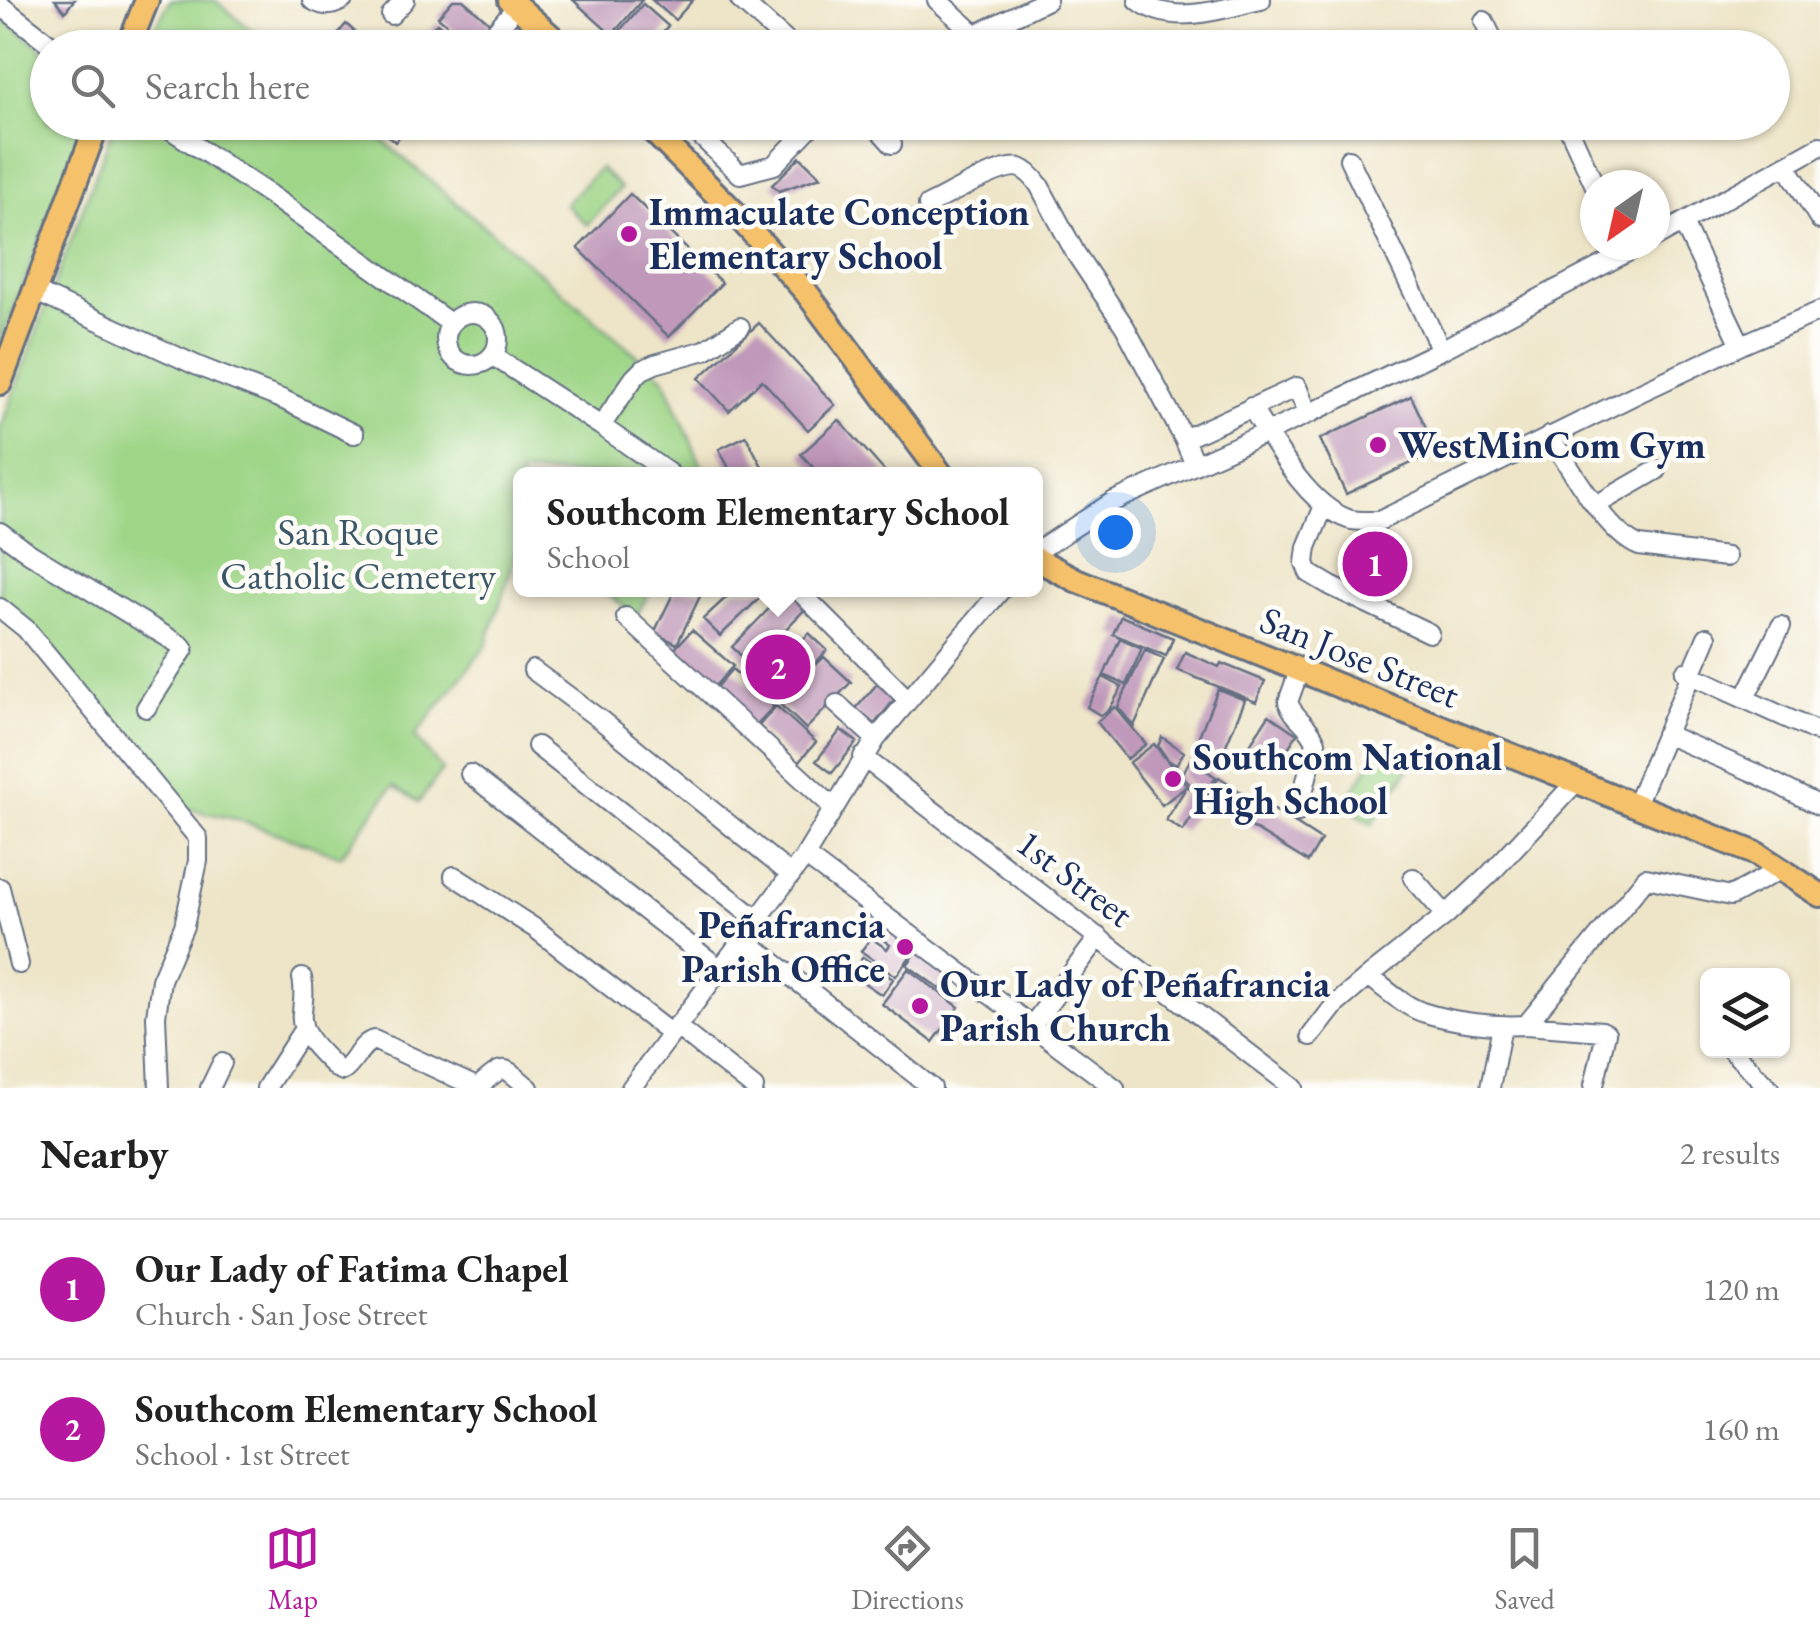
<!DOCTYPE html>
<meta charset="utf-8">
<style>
body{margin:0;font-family:"EB Garamond",serif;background:#f2f2f2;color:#222}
.controls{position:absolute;right:30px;bottom:30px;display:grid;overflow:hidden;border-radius:15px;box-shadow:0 2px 8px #0004}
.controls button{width:90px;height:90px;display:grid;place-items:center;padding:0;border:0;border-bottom:2px solid #e0e0e0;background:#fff;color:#222;font:50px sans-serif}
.compass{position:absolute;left:1580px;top:170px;width:90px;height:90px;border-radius:50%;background:#fff;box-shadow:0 2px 8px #0004;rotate:214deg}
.you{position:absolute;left:1115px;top:532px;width:35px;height:35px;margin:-25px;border:8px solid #fff;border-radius:50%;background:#1a73e8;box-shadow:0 0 0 15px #1a73e833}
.badge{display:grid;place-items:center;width:65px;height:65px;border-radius:50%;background:#b5179e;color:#fff;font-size:32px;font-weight:700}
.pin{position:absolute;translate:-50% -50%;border:5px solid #fff;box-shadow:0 2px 10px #0006}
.popup{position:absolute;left:513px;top:467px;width:530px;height:130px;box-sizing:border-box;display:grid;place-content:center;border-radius:15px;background:#fff;filter:drop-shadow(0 2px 8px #0005);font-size:32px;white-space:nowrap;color:#767676}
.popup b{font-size:38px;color:#222}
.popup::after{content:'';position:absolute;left:50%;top:100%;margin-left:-20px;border:20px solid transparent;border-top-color:#fff}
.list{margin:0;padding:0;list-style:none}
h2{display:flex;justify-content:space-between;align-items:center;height:130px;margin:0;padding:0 40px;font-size:42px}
h2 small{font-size:32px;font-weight:400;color:#767676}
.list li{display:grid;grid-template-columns:65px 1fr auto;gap:30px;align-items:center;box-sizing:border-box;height:140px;padding:0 40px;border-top:2px solid #e0e0e0}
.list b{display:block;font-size:38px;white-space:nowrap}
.list p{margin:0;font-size:32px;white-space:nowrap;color:#767676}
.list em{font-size:32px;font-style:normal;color:#767676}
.icon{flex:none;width:55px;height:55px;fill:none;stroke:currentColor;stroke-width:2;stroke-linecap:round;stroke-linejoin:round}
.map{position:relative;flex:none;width:1820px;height:1088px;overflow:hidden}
.search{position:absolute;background:#fff;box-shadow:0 2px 8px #0004;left:30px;right:30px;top:30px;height:110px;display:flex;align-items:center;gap:25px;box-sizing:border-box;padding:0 35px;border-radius:55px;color:#767676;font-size:38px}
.sheet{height:410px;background:#fff}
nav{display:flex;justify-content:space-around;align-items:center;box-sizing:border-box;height:140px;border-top:2px solid #e0e0e0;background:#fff;font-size:28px;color:#767676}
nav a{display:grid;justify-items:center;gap:5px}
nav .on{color:#b5179e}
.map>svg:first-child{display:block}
.green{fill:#9ed587;stroke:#5c8272;stroke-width:2.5}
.building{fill:#bf98ba}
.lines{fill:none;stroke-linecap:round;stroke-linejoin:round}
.minor-casing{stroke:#656f83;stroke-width:22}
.major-casing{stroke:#656f83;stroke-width:28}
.minor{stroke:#fff;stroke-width:18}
.major{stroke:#f5c16b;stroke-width:22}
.poi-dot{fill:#b5179e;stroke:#fdfcf7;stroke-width:4}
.labels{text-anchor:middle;stroke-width:9;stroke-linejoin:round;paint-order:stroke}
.poi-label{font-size:38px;font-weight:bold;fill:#1b2f5e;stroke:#fdfcf7;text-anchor:start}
.park-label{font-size:38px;fill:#3c5868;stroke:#fdfcf7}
.street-label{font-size:38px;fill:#1b2f5e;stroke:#fdfcf7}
</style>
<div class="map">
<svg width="1820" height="1088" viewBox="0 0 1820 1088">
<rect width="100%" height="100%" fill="#fdfcf7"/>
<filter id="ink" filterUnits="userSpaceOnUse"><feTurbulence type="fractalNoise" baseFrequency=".01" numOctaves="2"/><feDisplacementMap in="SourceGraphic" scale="20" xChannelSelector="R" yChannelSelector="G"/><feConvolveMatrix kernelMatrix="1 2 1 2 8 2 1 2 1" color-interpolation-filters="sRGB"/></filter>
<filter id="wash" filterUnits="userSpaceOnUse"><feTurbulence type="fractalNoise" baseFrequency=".0048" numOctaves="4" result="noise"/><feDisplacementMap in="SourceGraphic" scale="40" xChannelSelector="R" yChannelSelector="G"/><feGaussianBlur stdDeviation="2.25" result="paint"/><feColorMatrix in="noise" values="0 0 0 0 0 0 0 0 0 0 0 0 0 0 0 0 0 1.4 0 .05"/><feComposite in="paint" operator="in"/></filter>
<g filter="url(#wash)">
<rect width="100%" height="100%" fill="#eee5c8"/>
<path class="green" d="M170 0H215L272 47H146Z
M0 16 47 53 48 122 85 123 0 345Z
M115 123H362L664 378 705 474H520V542L486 646 415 736 442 770 419 802 393 786 341 856 236 819 177 807 21 613 0 602V429Z
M600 168 621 188 587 225 565 204Z
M603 590H651L636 616Z
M1380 750 1409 769 1372 824 1343 805Z"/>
<g id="blocks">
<path class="building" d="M55 0H74L65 12Z
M453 0H463L492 25 473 47 438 17Z
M573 0H642L612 35Z
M652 0H693L675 20Z
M643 4 668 26 650 48H614L609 43Z
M437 23 466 48H415Z
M346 24 373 48H326Z
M373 122H412L395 142Z
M800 157 821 177 779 191 772 185Z
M630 194 722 283 669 337 578 248Z
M759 323 835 405 808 430 762 380 729 411 699 378Z
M1411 396 1437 451 1346 494 1320 439Z
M839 420 887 474H819L801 454Z
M746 436 766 474H732L719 449Z
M1373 538 1401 565 1377 589 1349 562Z
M675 590H703L677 644 654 633Z
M734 590H768L720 636 703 619Z
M787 590H793L809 605 751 665 732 647Z
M1121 616 1173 638 1166 656 1113 634Z
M692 630 733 666 712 689 671 653Z
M809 633 827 650 805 675 824 657 851 682 806 729 761 686Z
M1120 638 1142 648 1126 685 1104 675Z
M1145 650 1164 659 1134 726 1118 707Z
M1185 652 1219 667 1221 663 1265 681 1256 702 1177 670Z
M732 669 774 706 754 727 713 691Z
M1103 677 1122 687 1109 710 1100 715 1087 707Z
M877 684 895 699 871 728 853 712Z
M1218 689 1245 700 1221 757 1195 746Z
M776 706 816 742 797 764 757 728Z
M1115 707 1146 744 1127 759 1097 722Z
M1269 715 1297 734 1278 764 1249 746Z
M841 730 857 742 832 773 816 761Z
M1162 737 1184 752 1176 765 1168 760 1158 746Z
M1154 744 1187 786 1162 805 1129 763Z
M1190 760 1216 777 1205 794 1189 784 1182 775Z
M1219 777 1250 798 1238 817 1206 797Z
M1187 786 1205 797 1183 831 1166 820Z
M1254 797 1321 840 1308 862 1240 820Z
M883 922 917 947 896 976 861 951 871 938 887 949 890 945 875 934Z
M919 949 952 973 940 989 907 965Z
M863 957 893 979 882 995 851 974Z
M908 969 959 1007 933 1042 882 1004Z"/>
</g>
</g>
<g filter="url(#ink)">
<use href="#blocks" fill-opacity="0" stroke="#656f83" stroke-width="2.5"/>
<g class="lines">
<defs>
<path id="minor" d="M312 0C324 7 331 7 343 0
M740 0 794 48
M937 0 975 34
M1138 0C1172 28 1223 8 1261 0
M0 5 55 48
M391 15 405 0
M1484 21 1497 48
M481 48 517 6
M948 48 1047 0
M159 122 270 195 450 323
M686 122 740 174 774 165 815 122
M872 122 892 144
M1566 122 1595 186
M1349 159 1441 350
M1786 165 1820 220
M928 205C946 197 1003 162 1020 168 1028 171 1034 178 1039 185L1076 254 1125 327 1184 439 1195 465
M1683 223 1741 345
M1655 238 1820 146
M34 291 200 367 284 400 354 434
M446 339a26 26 0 1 1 52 0a26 26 0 1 1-52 0Z
M493 356 601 426 670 474
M1251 407C1273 442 1307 505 1348 519 1357 522 1369 521 1379 521L1643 391 1741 345 1820 311
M601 426 634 378 642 370 655 364 705 350 740 327
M1549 436C1570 466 1606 533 1639 546L1726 557
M1184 439 1297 387 1308 414
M1596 505 1657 470
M1324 506 1307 547 1305 563 1309 573 1331 586 1429 633
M0 532 29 553 182 646 184 649 146 708
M1036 552 1114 501 1308 414 1441 350 1641 245
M798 590 908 700
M0 608 26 629 198 838V861L184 926 161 980 156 1016 159 1088
M626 617 834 808
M533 670 602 721 791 875
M1685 672 1820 733
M1745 698 1781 626
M837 704 876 739
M1665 734 1755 773 1820 806
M537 746 757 919
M863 757 1294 1088
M470 774 719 968
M1636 804 1707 637
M1298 812 1316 742C1310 725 1293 718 1288 702L1299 671
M805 856 1115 1088
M454 876 536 929 671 1034
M1413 878 1446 915
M0 888 19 964
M743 938 932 1088
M1369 976 1446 915 1488 876 1576 782
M302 978C305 991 303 1000 302 1012 299 1036 321 1052 336 1068L343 1071C356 1063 359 1044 374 1040L474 1086H479C507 1063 501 1065 529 1088
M1526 1025 1602 1031 1606 1033 1594 1085
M676 1026 754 1088
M1031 1027 1099 937
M1311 1036 1335 1005 1369 976C1385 989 1403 1005 1422 1012 1453 1022 1494 1027 1526 1025L1646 878 1731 896 1781 869
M1731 1050 1769 1088
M210 1088 222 1063
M266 1088 303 1030
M631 1088 805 856 876 739 1001 590
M1490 1088 1502 1026"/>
<path id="major" d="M510 0 564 48
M128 48 147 0
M644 122 734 212 806 292 941 474
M0 383 98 122
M1036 559 1076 580 1757 854 1820 895"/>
</defs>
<use href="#minor" class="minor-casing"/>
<use href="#major" class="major-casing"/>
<use href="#minor" class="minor"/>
<use href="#major" class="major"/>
</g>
</g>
<g class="poi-dot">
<circle cx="629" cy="234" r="10"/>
<circle cx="1378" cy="445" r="10"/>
<circle cx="1173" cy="779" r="10"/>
<circle cx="905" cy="947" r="10"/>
<circle cx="920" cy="1006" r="10"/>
</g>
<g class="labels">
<g class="poi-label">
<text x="649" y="225">Immaculate Conception<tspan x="649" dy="44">Elementary School</tspan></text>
<text x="1398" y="458">WestMinCom Gym</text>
<text x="1193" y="770">Southcom National<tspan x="1193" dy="44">High School</tspan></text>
<text x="885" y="938" text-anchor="end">Peñafrancia<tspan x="885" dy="44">Parish Office</tspan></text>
<text x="940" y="997">Our Lady of Peñafrancia<tspan x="940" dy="44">Parish Church</tspan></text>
</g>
<g class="park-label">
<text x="358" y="545">San Roque<tspan x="358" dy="44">Catholic Cemetery</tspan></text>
</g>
<g class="street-label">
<text transform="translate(1360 657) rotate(22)" y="13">San Jose Street</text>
<text transform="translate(1075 878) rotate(37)" y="13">1st Street</text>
</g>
</g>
</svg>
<div class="controls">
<button><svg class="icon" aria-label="layers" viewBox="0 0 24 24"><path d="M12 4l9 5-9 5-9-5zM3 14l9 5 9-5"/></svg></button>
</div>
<svg class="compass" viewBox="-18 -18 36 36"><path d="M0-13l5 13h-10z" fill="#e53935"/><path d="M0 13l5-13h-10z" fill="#767676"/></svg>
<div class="you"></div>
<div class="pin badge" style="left:1375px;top:564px">1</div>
<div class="pin badge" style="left:778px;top:667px">2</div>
<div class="popup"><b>Southcom Elementary School</b>School</div>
<div class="search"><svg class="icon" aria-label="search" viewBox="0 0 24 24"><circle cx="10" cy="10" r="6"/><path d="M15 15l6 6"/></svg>Search here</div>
</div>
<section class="sheet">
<h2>Nearby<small>2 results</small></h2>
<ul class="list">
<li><span class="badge">1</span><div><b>Our Lady of Fatima Chapel</b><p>Church · San Jose Street</p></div><em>120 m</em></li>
<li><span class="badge">2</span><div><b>Southcom Elementary School</b><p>School · 1st Street</p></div><em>160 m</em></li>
</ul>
</section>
<nav>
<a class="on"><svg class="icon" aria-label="map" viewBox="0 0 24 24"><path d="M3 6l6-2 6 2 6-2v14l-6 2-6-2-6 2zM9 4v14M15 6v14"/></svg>Map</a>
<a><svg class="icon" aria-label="directions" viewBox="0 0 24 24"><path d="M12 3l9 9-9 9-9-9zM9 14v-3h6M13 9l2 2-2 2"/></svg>Directions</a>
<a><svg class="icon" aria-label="saved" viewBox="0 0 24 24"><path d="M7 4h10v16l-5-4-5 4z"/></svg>Saved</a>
</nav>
